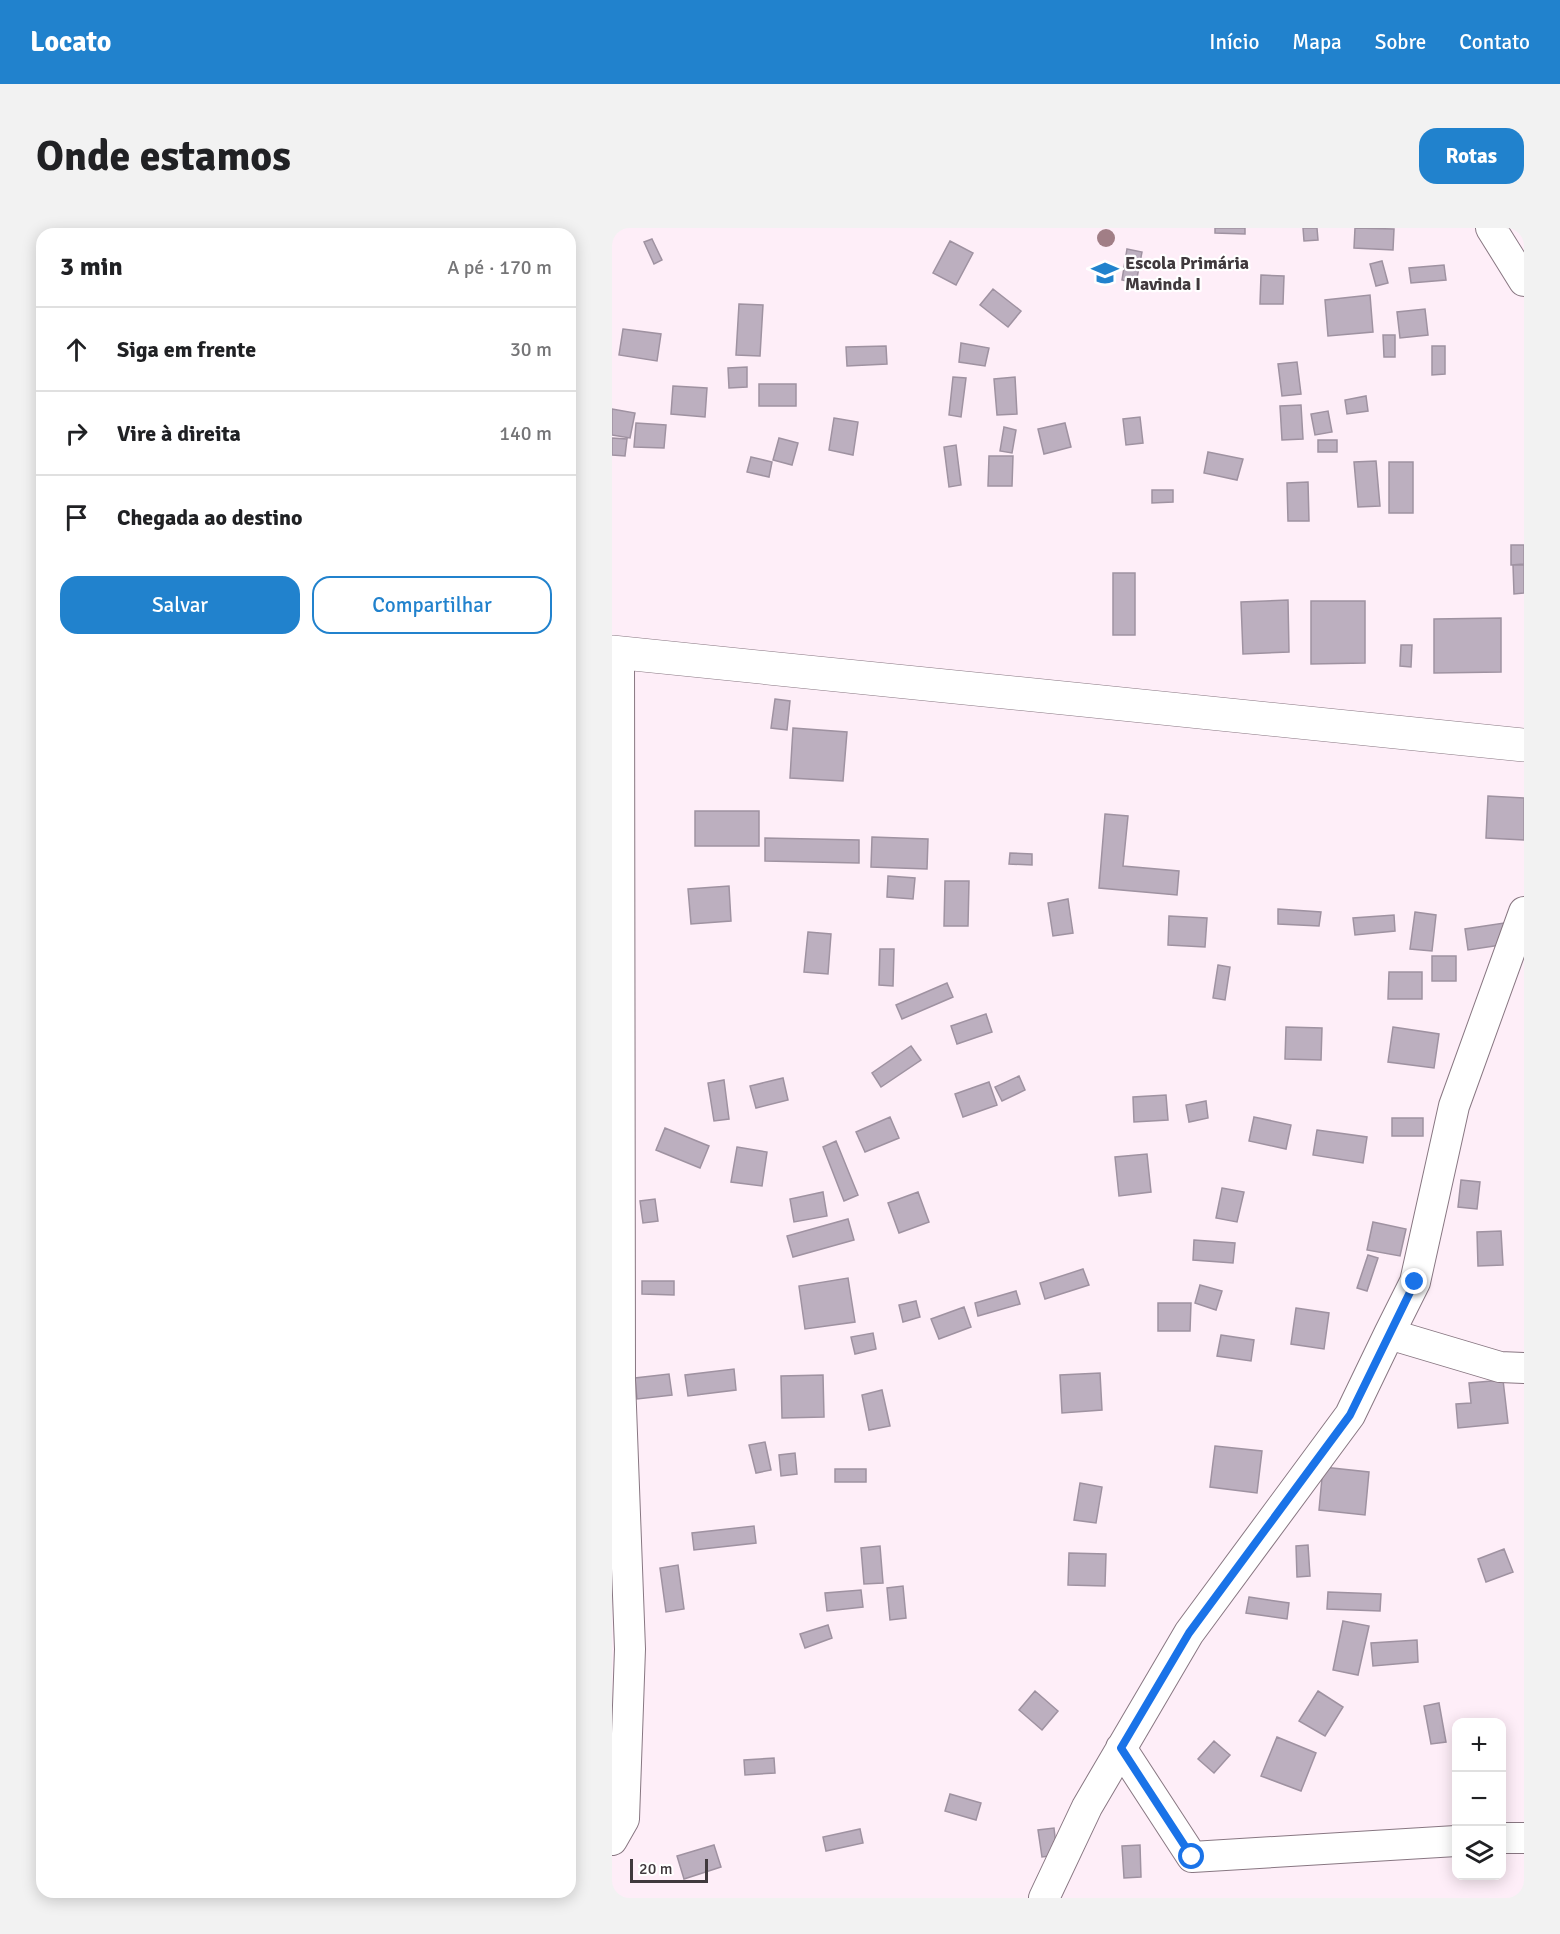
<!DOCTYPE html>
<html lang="pt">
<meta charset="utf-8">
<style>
body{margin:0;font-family:Signika,sans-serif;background:#f2f2f2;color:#202124}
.controls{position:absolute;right:18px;bottom:18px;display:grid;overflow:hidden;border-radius:12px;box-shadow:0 3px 15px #0003}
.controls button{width:54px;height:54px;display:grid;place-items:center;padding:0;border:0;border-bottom:2px solid #e0e0e0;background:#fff;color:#202124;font:30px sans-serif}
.scale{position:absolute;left:18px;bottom:15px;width:78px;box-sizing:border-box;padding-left:6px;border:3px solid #40393d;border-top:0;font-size:16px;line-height:21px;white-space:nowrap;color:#40393d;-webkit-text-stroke:4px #fff;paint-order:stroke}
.stop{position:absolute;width:18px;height:18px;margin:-14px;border:4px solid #1a73e8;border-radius:50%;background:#fff}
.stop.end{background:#1a73e8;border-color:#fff;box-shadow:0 2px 6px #0008}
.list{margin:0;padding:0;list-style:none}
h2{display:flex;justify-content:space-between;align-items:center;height:78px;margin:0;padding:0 24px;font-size:26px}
h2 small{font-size:20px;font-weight:400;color:#757577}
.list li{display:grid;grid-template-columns:39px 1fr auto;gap:18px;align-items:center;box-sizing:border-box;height:84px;padding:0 24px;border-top:2px solid #e0e0e0}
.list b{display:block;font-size:22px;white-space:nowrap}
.list em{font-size:20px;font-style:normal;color:#757577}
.actions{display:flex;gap:12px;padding:18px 24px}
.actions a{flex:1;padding:14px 0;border:2px solid #2182cd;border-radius:18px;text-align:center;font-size:21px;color:#2182cd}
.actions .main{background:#2182cd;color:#fff}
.icon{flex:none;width:33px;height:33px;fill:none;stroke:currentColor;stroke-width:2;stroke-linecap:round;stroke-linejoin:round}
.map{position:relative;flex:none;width:912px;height:1670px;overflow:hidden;border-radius:18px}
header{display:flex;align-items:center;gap:36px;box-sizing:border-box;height:84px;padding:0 30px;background:#2182cd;color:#fff}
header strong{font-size:28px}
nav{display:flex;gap:33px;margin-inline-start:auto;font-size:21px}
.intro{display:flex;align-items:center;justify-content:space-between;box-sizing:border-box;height:144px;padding:0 36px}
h1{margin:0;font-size:42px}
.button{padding:15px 27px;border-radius:18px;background:#2182cd;color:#fff;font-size:21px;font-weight:700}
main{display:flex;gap:36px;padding:0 36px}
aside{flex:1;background:#fff;border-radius:18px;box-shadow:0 3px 15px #0003}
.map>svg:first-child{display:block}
.building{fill:#bcafbf;stroke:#9f92a1;stroke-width:1.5}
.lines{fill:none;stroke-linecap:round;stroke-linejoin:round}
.street-casing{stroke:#887782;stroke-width:32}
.secondary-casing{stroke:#887782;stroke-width:34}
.street{stroke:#fff;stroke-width:30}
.secondary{stroke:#fff;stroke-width:33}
.tree{fill:#a17e86}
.route{stroke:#1a73e8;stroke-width:8}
.labels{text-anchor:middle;stroke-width:4.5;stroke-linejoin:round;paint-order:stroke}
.poi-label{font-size:18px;font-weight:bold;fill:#40393d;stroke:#fff;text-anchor:start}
</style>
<header>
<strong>Locato</strong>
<nav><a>Início</a><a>Mapa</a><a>Sobre</a><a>Contato</a></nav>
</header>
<div class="intro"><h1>Onde estamos</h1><a class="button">Rotas</a></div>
<main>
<aside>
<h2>3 min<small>A pé · 170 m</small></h2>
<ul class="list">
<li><svg class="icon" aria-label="ahead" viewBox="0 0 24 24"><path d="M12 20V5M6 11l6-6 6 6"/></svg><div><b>Siga em frente</b></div><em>30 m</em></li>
<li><svg class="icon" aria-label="right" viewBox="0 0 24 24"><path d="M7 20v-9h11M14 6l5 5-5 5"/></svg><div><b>Vire à direita</b></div><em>140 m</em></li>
<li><svg class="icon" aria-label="arrive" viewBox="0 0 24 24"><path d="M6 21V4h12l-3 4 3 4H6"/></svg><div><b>Chegada ao destino</b></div></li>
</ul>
<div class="actions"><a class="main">Salvar</a><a>Compartilhar</a></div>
</aside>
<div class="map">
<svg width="912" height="1670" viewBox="0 0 912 1670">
<rect width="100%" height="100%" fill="#feeef8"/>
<path class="building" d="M603 0H633V6L603 5Z
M691 0H705L706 12 692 13Z
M743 0 782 1 781 22 742 20Z
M40 11 50 32 42 36 32 14Z
M338 13 361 25 344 57 321 45Z
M515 21 530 24 524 55 510 52Z
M770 33 776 55 764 58 758 36Z
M832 37 834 52 799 55 797 40Z
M649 47 672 48 671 76H648Z
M381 61 409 83 396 99 368 77Z
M758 67 761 104 716 108 713 72Z
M127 76 151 77 148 128 124 127Z
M813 81 816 107 788 110 785 84Z
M11 101 49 106 45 133 7 127Z
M771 107H783V129H772Z
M349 115 377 120 373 138 347 134Z
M274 118 275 136 235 138 234 119Z
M820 118H833V146L820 147Z
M685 134 689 166 670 168 666 136Z
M135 139V159L117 160 116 140Z
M341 149 354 150 349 189 337 187Z
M403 149 405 186 385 187 382 151Z
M147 156H184V178H147Z
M61 158 95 160 93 189 59 186Z
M754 168 756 183 735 186 733 172Z
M689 177 691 211 670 212 668 178Z
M0 181 23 185 18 210 0 207Z
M716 183 720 204 703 207 699 186Z
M528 189 531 215 514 217 511 191Z
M222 190 246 194 241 227 217 222Z
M24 195 54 197 52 220 22 219Z
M453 195 459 219 432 226 426 201Z
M392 199 404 202 400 225 388 223Z
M0 210 15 211 13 228 0 227Z
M167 210 186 215 180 237 161 232Z
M706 212H725V224H706Z
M344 217 349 257 337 259 332 219Z
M596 224 631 231 625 252 592 245Z
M377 228H401L400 258H376Z
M139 229 160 234 157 249 135 244Z
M764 233 768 278 746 279 742 234Z
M777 234H801V285H777Z
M696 254 697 293H676L675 255Z
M540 262H561V274L540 275Z
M899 317H912V336L899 337Z
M901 337H912V365L902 366Z
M501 345H523V407H501Z
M676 372 677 424 631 426 629 374Z
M699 373H753V435L699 436Z
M889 390V444L822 445V391Z
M789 417H800L799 439 788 438Z
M163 471 178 473 175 502 159 500Z
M181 500 235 504 231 553 178 550Z
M876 568 912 570V612L874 610Z
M83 583H147V618H83Z
M493 586 516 588 511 638 567 643 565 667 487 660Z
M260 609 316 611 315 641 259 639Z
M153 610 247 612V635L153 633Z
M398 625 420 626V637L397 636Z
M276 648 303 650 301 671 275 669Z
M333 653H357L356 698H332Z
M117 658 119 693 79 696 76 661Z
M456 671 461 705 441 708 436 675Z
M666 681 709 684 707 698 666 696Z
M803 684 824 687 820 723 798 721Z
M782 687 783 703 743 707 741 690Z
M557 688 595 690 593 719 556 717Z
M892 695 895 716 856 722 853 701Z
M196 704 219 706 216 746 192 744Z
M268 721H282L281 758 267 757Z
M820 728H844V753H820Z
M606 737 618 739 613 772 601 770Z
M777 744H810V771H776Z
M335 755 341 769 290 791 284 777Z
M374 786 380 804 345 816 339 798Z
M674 799 710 800 709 832 673 831Z
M781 799 827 806 822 840 776 834Z
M299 818 309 832 269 859 260 845Z
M407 848 413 862 390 873 383 859Z
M171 850 176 872 144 880 138 858Z
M112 852 117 891 102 893 96 855Z
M377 854 385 877 351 889 343 866Z
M554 867 556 892 522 894 521 869Z
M594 873 596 890 577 894 574 877Z
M278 889 287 910 253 924 244 904Z
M642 889 679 897 674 921 637 913Z
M780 890H811V908H780Z
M53 900 97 918 88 940 44 922Z
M705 902 755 909 751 935 701 927Z
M224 913 246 967 232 973 211 919Z
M125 919 155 924 150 958 119 954Z
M535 926 539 964 507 968 503 929Z
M849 952 868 954 865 981 846 979Z
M610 960 632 964 625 994 604 990Z
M211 964 215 988 182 994 178 971Z
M306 964 317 994 287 1005 276 975Z
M43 971 46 993 31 995 28 973Z
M236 991 242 1012 181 1029 175 1008Z
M761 994 794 1001 788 1028 755 1022Z
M889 1003 891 1037 866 1038 865 1004Z
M582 1012 623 1015 621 1035 581 1032Z
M756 1027 766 1030 755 1063 745 1060Z
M471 1041 477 1057 433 1071 428 1055Z
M236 1050 243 1094 193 1101 187 1058Z
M30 1053H62V1067L30 1066Z
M588 1057 610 1063 604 1082 583 1075Z
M404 1063 408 1076 366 1088 363 1075Z
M304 1073 308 1089 291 1094 287 1077Z
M546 1075H579L578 1103H546Z
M352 1079 359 1099 327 1111 319 1091Z
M684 1080 717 1085 712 1121 679 1116Z
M261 1105 264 1121 243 1126 239 1109Z
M609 1107 642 1112 639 1133 605 1128Z
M122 1141 124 1162 76 1168 73 1147Z
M488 1145 490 1182 450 1185 448 1147Z
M57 1146 60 1167 25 1171 23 1150Z
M211 1147 212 1189 170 1190 169 1148Z
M891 1152 896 1195 846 1200 844 1176 859 1175 857 1155Z
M270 1162 278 1198 257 1202 250 1167Z
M153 1214 159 1242 144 1245 137 1217Z
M603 1218 650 1223 645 1265 598 1259Z
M183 1225 185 1246 169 1248 167 1227Z
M711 1239 757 1244 753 1287 707 1282Z
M223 1241H254V1254H223Z
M468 1255 490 1259 484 1295 462 1292Z
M142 1298 144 1315 82 1322 80 1305Z
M696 1317 698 1348 685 1349 684 1318Z
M268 1318 271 1355 252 1356 249 1320Z
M892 1321 901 1344 874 1354 866 1331Z
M457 1325 494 1326 493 1358 456 1357Z
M66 1337 72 1381 54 1384 48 1340Z
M291 1358 294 1390 278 1392 275 1360Z
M249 1362 251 1379 215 1383 213 1365Z
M716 1364 769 1366 768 1383 715 1381Z
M637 1369 677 1375 675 1391 634 1385Z
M731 1393 757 1398 746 1447 721 1442Z
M216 1397 220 1410 193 1420 188 1406Z
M805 1412 806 1434 761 1438 759 1415Z
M423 1463 446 1483 430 1502 407 1482Z
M706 1463 731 1479 713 1508 687 1493Z
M827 1475 834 1514 819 1516 812 1478Z
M665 1509 704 1525 689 1563 649 1548Z
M602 1513 618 1527 602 1545 586 1531Z
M162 1530 163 1545 133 1547 132 1532Z
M338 1566 369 1575 364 1592 333 1583Z
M442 1600 445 1627 430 1629 426 1602Z
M248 1601 251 1615 214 1623 211 1609Z
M102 1617 109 1639 72 1651 65 1628Z
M528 1617 529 1649 512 1650 510 1618Z"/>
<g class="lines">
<defs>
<path id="street" d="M879 0 912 53
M912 684 842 878 803 1054 777 1106 888 1139 912 1140
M509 1520 580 1629 844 1613
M890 1610H912
M0 1612 12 1591 18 1421 8 1152 7 425
M432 1670 475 1579 577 1405 738 1187 777 1106"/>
<path id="secondary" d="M0 424 912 517"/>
</defs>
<use href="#street" class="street-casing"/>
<use href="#secondary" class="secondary-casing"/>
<use href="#street" class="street"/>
<use href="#secondary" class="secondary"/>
</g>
<circle class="tree" cx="494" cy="10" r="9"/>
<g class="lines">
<path class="route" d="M580 1629 509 1520 577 1405 738 1187 803 1054"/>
</g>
<defs>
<symbol id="school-bare" viewBox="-9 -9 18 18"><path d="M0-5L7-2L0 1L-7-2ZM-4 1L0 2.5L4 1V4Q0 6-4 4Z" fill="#2182cd" stroke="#fff" stroke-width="2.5" paint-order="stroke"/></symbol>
</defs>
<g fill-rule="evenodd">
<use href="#school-bare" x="474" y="26" width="38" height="38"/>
</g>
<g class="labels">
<g class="poi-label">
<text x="513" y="41">Escola Primária<tspan x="513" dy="21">Mavinda I</tspan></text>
</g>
</g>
</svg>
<div class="controls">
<button>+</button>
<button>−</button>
<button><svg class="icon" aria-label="layers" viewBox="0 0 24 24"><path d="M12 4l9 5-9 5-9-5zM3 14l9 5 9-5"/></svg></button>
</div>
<div class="scale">20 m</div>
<div class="stop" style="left:580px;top:1629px"></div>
<div class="stop end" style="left:803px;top:1054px"></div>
</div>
</main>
